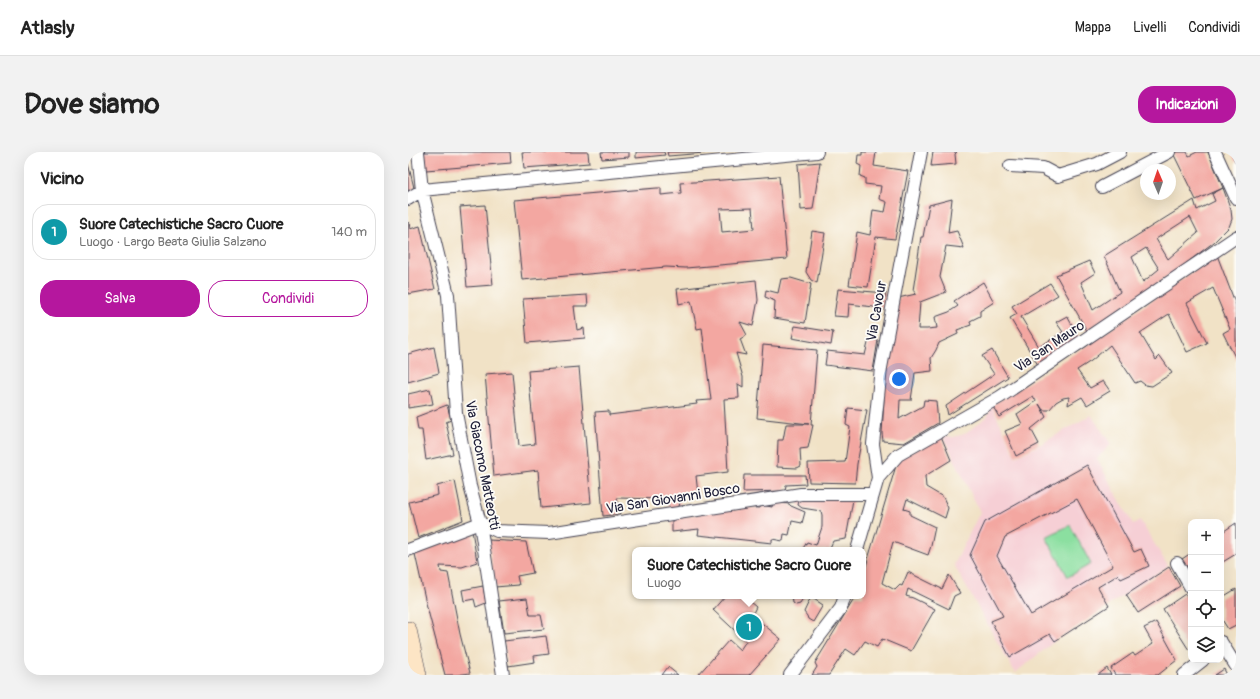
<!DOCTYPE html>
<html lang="it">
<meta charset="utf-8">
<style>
body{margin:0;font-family:Pangolin,sans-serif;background:#f2f2f2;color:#222}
.controls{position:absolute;right:12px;bottom:12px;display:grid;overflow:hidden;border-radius:8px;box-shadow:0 4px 16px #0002}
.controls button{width:36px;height:36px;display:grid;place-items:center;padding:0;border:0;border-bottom:1px solid #e0e0e0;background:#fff;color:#222;font:20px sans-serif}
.compass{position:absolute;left:732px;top:12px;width:36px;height:36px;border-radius:50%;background:#fff;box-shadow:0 4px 16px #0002;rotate:358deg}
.you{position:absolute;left:491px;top:227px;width:14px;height:14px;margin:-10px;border:3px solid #fff;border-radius:50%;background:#1a73e8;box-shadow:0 0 0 6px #1a73e833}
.badge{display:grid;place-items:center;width:26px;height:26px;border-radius:50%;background:#b5179e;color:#fff;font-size:13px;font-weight:700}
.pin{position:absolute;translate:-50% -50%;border:2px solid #fff;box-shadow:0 1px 4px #0006}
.popup{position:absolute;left:224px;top:395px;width:234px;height:52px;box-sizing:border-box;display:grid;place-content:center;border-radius:8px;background:#fff;filter:drop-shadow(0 1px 3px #0005);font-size:13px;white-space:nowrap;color:#767676}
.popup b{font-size:15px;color:#222}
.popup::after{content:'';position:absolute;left:50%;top:100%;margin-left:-8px;border:8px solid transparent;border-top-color:#fff}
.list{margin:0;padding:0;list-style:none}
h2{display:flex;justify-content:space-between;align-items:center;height:52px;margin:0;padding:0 16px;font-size:17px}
h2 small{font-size:13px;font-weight:400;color:#767676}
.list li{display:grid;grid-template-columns:26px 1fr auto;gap:12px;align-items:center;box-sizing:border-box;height:56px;margin:0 8px 8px;padding:0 8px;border:1px solid #e0e0e0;border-radius:16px}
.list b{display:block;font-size:15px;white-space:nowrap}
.list p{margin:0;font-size:13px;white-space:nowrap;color:#767676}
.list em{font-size:13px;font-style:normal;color:#767676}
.actions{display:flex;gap:8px;padding:12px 16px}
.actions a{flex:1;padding:9px 0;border:1px solid #b5179e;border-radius:16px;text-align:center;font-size:14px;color:#b5179e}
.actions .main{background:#b5179e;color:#fff}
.icon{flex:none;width:22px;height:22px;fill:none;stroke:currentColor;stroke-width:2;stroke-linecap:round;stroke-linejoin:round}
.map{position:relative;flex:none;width:828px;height:523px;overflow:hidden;border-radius:16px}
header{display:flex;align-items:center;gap:24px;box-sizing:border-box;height:56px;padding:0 20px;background:#fff;border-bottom:1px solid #e0e0e0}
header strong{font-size:19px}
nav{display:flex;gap:22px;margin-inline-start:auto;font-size:14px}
.intro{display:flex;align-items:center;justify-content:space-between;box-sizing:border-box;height:96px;padding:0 24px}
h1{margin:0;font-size:28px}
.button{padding:10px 18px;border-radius:16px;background:#b5179e;color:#fff;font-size:14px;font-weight:700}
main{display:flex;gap:24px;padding:0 24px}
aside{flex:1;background:#fff;border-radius:16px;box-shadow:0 4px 16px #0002}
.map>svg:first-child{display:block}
.built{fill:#f6cfd5}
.green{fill:#8bdfa0;stroke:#56806e}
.building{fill:#f3a7a1;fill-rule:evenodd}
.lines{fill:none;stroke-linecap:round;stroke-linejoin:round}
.street-casing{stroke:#413f50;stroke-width:14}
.secondary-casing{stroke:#413f50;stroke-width:18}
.street{stroke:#fff;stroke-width:12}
.secondary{stroke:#fde5c5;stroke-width:17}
.labels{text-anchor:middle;stroke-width:3.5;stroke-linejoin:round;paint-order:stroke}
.street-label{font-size:14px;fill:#22223b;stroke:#fdfcf7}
</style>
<header>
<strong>Atlasly</strong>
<nav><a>Mappa</a><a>Livelli</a><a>Condividi</a></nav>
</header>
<div class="intro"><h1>Dove siamo</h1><a class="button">Indicazioni</a></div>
<main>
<aside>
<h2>Vicino<small></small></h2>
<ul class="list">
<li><span class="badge" style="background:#0f9aa8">1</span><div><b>Suore Catechistiche Sacro Cuore</b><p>Luogo · Largo Beata Giulia Salzano</p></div><em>140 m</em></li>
</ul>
<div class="actions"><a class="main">Salva</a><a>Condividi</a></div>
</aside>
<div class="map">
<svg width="828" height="523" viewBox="0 0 828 523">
<rect width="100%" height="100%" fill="#fdfcf7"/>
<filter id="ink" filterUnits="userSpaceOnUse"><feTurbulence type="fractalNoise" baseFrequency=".025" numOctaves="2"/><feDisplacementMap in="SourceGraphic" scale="8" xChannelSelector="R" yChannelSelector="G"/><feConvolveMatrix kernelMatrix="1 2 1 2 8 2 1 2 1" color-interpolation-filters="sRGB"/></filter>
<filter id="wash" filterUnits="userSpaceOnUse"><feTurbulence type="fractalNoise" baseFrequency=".012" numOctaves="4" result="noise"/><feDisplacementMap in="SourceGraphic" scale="16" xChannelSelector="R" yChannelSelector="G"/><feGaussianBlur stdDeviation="0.9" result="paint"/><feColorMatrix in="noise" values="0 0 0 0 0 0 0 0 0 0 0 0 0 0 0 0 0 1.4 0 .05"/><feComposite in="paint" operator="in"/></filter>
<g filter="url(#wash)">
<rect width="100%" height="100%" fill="#f1e2c6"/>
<path class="built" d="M584 254 608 305 633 292 683 263 703 292 689 307 725 372 732 368 760 414 647 489 607 521 546 413 572 360 535 284 546 285 556 282 579 265Z"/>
<path class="green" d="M662 373 683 412 660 425 638 385Z"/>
<g id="blocks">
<path class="building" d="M16 0H102L103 11 18 18Z
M114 0H180L181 11 116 16Z
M193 0H221V5L194 7Z
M228 0H256L257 3 228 6Z
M259 0H297V1L260 4Z
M454 0H468L466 14 500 19 487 87 468 85 460 135 441 133 449 80 462 83 465 58 477 60 479 50 471 47 473 34 457 32V26L452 24 453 14 449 12 450 3H454Z
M525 0H549L547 2 548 12 523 14Z
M767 0H779L781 4 789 0H800L815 36 788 48 765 1Z
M823 0H828V11Z
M412 10 405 57 393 58 390 12Z
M0 11 6 36 0 40Z
M371 24 379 107 278 116 258 115 114 128 106 48 249 36H253V43L273 41 272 31ZM344 56 346 77 314 80 312 57Z
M815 36 823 58 824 67 821 75 806 90 768 119 728 147 679 179 648 123 681 109 687 121 673 130 685 158 712 140 696 104 786 48 789 58 807 49 804 42ZM782 65 790 81 760 107 748 87ZM738 96 751 117 735 130 724 105Z
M544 47 540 81 549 79 556 96 538 94 532 125 538 140 512 150 510 177H519L529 176 527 165 541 160 550 154 546 149 575 130 586 150 572 159V164L562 169 563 173 549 178 550 182 531 191 528 198 523 206 524 219 507 221 503 248H492L491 267 515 254 516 248 528 249 530 271 496 291 475 289 474 281 476 247 473 246 490 146 508 142 505 138 506 132 513 85H515L521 53Z
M77 53 85 133 59 135 52 55Z
M1 70 2 77 12 74 27 137 0 142V71Z
M404 79 417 81 409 131 403 128 398 120Z
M809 103 828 153V207L815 181 822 177 805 136 779 151 799 191 779 200 761 162 732 181 748 208 752 204 764 221 744 234 737 233 732 229 727 231 702 193 683 209 669 218 682 236 695 229 702 239 679 253 674 245 660 253 661 245 655 246 648 250 641 258H635L631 252 638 265 623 277 631 292 608 304 597 279 614 272 609 262 628 249 625 244 591 265 584 253 677 195Z
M383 126 403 132 397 171 366 166 367 149 357 145 358 138 370 141 373 127Z
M348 128 350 148 345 174 332 170 339 183 332 187 338 203 328 201 335 225V235L330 232 331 246 316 247 320 320 288 324 290 342 273 344 271 355 264 357 258 351V347L209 346 212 362 195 364 187 260 201 259V263L289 252 288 249 303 248 294 176 289 177 283 149 271 152 269 137Z
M642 131 650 143 613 165 631 195 655 180 648 170 659 164 672 187 630 213 602 166 609 162 604 154Z
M430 137 478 141 474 156 441 152 440 165 426 164Z
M179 143 180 154H166L169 178 176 176 177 186 119 191 115 147Z
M387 174 425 180 423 193 384 186Z
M461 187 470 188 465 219 417 213 419 199 457 203Z
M355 193 409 198 403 273H405L400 296 392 297 393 314 389 316 369 315 370 288H375L378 272H401L349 266Z
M26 195 31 221 0 230V202Z
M584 198 600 225 540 263 538 254 586 222 574 204Z
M171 215 183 351 133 356 130 318 86 324 77 222 104 220 111 294 127 292 120 219Z
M22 237 25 252 0 256V242Z
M39 253 43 268 38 270 45 302 18 308 14 278H10L8 265Z
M440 256 459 258 449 312 447 331 401 330 400 311 437 310 442 275 438 273Z
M533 284 543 308 517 324 518 335 535 345 540 356 537 366 499 347 496 357 502 359V363L527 375 523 394 520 403 485 390 474 431 487 438 492 433 494 434 500 420 534 437 541 423 552 441 546 444 541 457 500 437 498 444 505 446 527 457 503 499 474 487 469 495 457 489 447 503 438 497 421 523H404L409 515 407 511 448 444H455V424L490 307Z
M679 313 726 400 733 397 741 414 713 427 710 423 690 435 701 454 647 489 642 482 602 505 583 469 595 464 562 403 577 370ZM669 347 705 414 623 463 589 404 597 385Z
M336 323H397L398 332 378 333 377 339 335 340Z
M47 329 55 368 10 386 1 350 30 343 29 334Z
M446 342 438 387 425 389 421 398H394L399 390 408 393 414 375V363L413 359 394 356 390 353 392 345Z
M365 350 381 352 383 354 397 360 394 371 384 369 381 383 376 382 375 389 364 387V391L290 383 291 377 264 380V368L311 357 331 358 332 355 352 356 353 353 364 355Z
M828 371V402L813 411V381Z
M64 378 69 410 54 415 32 414 33 420 40 421 52 482 62 521 49 523H37L18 451 7 402Z
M80 388 118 390 125 421 109 424 111 433 87 435Z
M783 401V421L774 407Z
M761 415 772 434 730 461 718 443Z
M75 434 78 451 68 455 66 447 56 449 54 438Z
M828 437V473L820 477 813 466V446Z
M777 442 783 453V497L781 498 755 457Z
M317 444H335L348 455 344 463 373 487 341 523H290L321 488 332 498 338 489 305 458Z
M384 444H397L392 452 388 453 385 451Z
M403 445 415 453 405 470 400 467 399 464 396 460Z
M119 446 122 463H133L136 477 96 481 91 449Z
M748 470 769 508 750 523H707L703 516 725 501 727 504 745 492 736 476Z
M138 484 141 502 126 504 127 510 100 514 96 489Z
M260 515 270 523H254Z
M699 516 703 523H690Z
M816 517 819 523H807Z"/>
</g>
</g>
<g filter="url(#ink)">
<use href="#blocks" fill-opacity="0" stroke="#413f50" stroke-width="1"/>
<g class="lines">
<defs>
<path id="street" d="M10 0 14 38 40 143 48 261 62 334 72 371 95 523
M807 0 828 46
M602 14 635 16 650 24 689 12 712 0
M694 35 761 0
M0 47 14 38 409 0
M470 326 490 303 592 245 828 85
M0 398 72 371 89 379 141 381 393 342H465
M449 398 470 326 465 292 473 216 513 0
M769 411 783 436
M813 490 828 514
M382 523 433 456 437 444
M776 523 795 508"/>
<path id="secondary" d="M0 478 10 523"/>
</defs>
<use href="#street" class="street-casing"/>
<use href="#secondary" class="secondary-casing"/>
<use href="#street" class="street"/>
<use href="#secondary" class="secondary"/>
</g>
</g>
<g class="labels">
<g class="street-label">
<text transform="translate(468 159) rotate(-80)" y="5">Via Cavour</text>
<text transform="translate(641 194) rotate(-34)" y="5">Via San Mauro</text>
<text transform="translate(75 313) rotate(79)" y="5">Via Giacomo Matteotti</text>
<text transform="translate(265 346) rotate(-9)" y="5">Via San Giovanni Bosco</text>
</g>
</g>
</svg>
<div class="controls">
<button>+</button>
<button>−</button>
<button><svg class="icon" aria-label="locate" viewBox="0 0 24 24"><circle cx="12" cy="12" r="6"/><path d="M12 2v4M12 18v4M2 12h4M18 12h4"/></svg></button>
<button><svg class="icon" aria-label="layers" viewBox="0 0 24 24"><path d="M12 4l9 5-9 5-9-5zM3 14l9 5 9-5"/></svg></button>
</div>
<svg class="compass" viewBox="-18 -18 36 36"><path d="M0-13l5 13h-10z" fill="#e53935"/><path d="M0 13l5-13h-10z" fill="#767676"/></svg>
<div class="you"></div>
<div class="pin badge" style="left:341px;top:475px;background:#0f9aa8">1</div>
<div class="popup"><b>Suore Catechistiche Sacro Cuore</b>Luogo</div>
</div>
</main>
